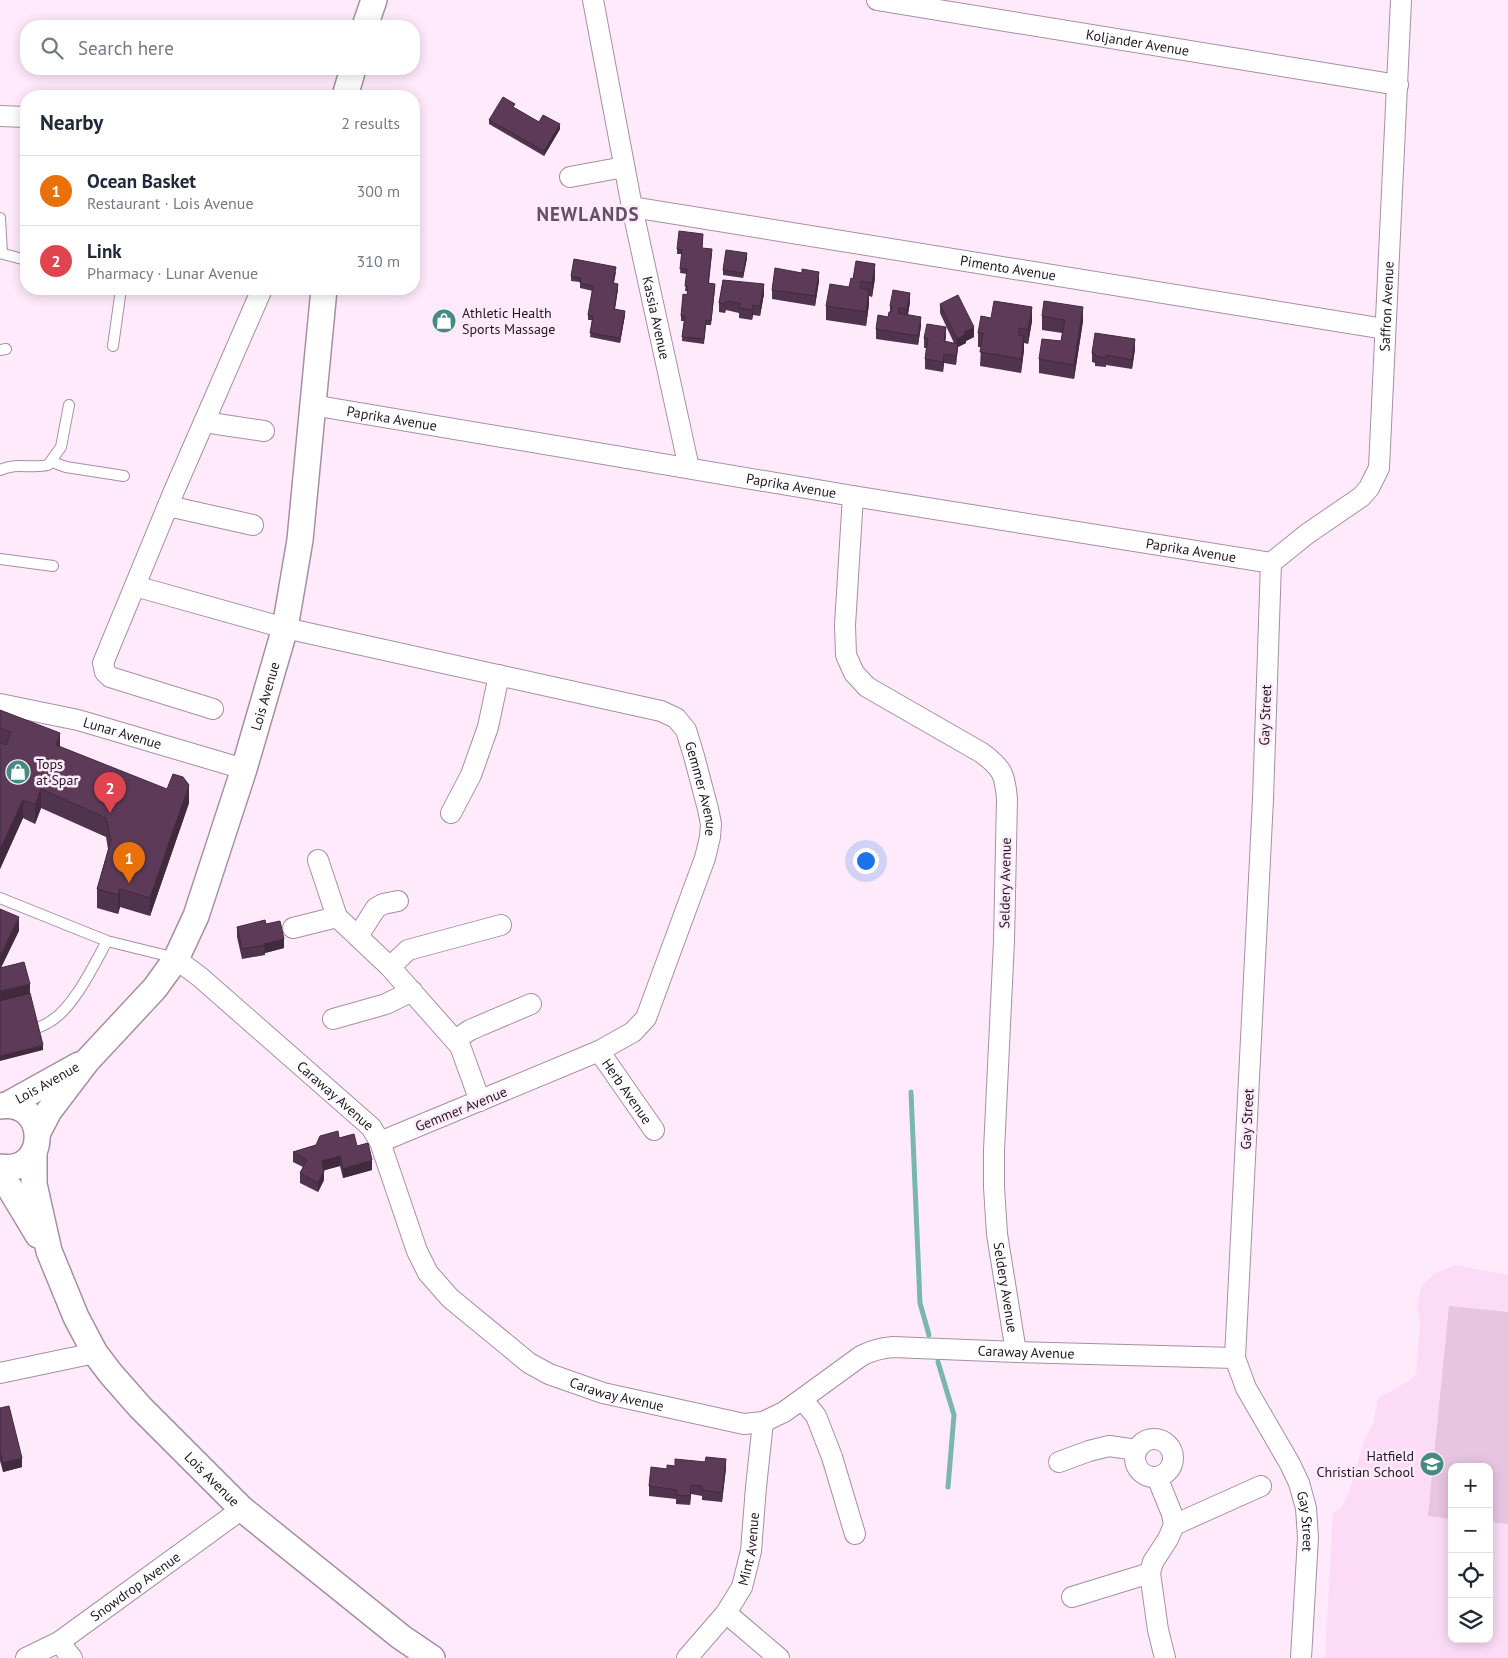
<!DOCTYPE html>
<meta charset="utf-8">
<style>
body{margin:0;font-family:"PT Sans",sans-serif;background:#f6f6f7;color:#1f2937}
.controls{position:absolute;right:15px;bottom:15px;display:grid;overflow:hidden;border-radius:10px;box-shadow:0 2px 12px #0003}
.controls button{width:45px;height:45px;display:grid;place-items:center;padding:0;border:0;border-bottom:1px solid #e0e1e3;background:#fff;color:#1f2937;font:25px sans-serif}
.you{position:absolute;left:865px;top:860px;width:18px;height:18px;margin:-12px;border:4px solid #fff;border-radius:50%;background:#1a73e8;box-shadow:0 0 0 8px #1a73e833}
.badge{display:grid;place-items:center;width:32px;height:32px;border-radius:50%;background:#468b82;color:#fff;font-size:16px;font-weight:700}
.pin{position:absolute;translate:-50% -41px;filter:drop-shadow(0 1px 2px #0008)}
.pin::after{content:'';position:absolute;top:26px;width:18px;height:15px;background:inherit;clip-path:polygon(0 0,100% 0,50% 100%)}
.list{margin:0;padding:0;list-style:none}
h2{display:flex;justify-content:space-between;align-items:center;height:65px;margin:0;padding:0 20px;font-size:21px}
h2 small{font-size:16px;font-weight:400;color:#747a83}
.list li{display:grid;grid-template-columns:32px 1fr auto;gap:15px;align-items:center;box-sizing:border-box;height:70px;padding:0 20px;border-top:1px solid #e0e1e3}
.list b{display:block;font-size:19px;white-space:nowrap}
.list p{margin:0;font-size:16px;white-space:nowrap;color:#747a83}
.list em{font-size:16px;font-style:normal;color:#747a83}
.icon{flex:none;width:28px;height:28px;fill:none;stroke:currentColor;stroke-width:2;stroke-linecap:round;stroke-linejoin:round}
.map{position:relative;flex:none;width:1508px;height:1658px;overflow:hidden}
.search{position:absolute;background:#fff;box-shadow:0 2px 12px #0003;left:20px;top:20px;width:400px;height:55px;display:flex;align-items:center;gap:12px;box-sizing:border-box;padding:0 18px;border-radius:20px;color:#747a83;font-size:19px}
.panel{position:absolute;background:#fff;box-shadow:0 2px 12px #0003;left:20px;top:90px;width:400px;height:205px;border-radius:20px}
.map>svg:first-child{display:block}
.built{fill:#fbdbf5;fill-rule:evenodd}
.green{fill:#e7c5e0}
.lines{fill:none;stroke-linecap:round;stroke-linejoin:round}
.stream{stroke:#79b6ac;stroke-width:5}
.service-casing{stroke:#a68fa2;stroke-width:12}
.minor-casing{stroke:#a68fa2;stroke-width:22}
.tertiary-casing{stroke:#a68fa2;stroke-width:28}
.service{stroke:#fff;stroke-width:10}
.minor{stroke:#fff;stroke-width:20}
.tertiary{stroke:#fff;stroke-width:25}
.wall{fill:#50334c}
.shaded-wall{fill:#41293e}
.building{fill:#5d3b58;stroke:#41293e}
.labels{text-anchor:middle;stroke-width:5;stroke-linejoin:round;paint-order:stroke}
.street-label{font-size:14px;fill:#211820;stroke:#ffeafb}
.poi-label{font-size:14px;fill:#211820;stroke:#ffeafb;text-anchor:start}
.district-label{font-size:19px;font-weight:bold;letter-spacing:1px;fill:#654f61;stroke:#ffeafb}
</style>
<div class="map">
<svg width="1508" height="1658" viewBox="0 0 1508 1658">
<rect width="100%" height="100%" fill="#ffeafb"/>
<path class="built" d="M1455 1265 1508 1275V1658H1325L1333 1512 1341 1508 1348 1495 1364 1441 1373 1424 1378 1398 1409 1381 1416 1374 1420 1325 1417 1306 1422 1285 1436 1273ZM1452 1467H1489V1639H1452Z"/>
<path class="green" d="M1449 1306 1508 1312V1524L1489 1522V1467H1452V1519L1428 1516Z"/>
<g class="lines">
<path class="stream" d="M911 1092 920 1303 929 1335
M938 1362 954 1415 948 1487"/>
<defs>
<path id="service" d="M0 218 2 253
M0 253 26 260
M113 346 121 289
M0 350 6 349
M52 462 66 467 124 476
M0 470C17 462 31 469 48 465L61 447 69 405
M0 559 53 566
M0 898 107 941 176 958
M37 1028C42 1026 47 1024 51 1021 74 1007 94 965 107 941"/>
<g id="minor">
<path id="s1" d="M593 0 632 207 689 468"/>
<path id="s2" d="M877 0 1398 85"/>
<path d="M0 116 26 117"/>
<path d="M570 177 624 167"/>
<path id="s3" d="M632 207 1385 329"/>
<path id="s4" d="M312 405 853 496 1271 563"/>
<path d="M204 422 264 431"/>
<path id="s5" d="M853 496 845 625 846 655 854 673 867 687 982 753C1002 768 1005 774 1007 799L1004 941 994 1150V1187L997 1234 1016 1352"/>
<path d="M168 506 253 525"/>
<path id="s6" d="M1271 563 1263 799 1235 1358 1246 1388 1290 1464 1299 1483 1306 1508 1308 1538 1301 1658"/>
<path id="s7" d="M1271 563 1307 534 1361 497 1369 488 1379 468 1401 0"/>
<path id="s8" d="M135 586 285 628 661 711 676 718 686 730 694 756 708 809 711 824 710 837 705 858 646 1018 633 1032 599 1051 380 1142"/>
<path id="s9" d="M0 704 78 720 244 769"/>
<path d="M213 709 110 677 105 672 103 663 174 491 262 289"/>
<path d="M451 813 471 775 488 727 499 675"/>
<path d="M318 860 337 917 390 967 460 1046 480 1101"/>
<path d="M293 928 337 917"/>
<path d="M358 936 376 908 383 904 398 901"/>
<path id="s10" d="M176 959 200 977 371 1127 380 1142 417 1251 428 1273 450 1298 529 1363 549 1374 603 1393 744 1424 763 1422 784 1412 861 1356C872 1350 881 1348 893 1347L1016 1352 1235 1358"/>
<path d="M390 967 408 950 501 925"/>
<path d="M333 1019 386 1004 412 991"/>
<path d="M455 1040 470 1030 531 1004"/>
<path id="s11" d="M599 1051 654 1130"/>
<path d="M0 1373 95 1353"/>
<path d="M802 1399 816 1416 832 1457 855 1534"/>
<circle cx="1154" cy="1458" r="19"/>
<path d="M1059 1462 1089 1451 1109 1446 1137 1450"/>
<path d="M1157 1477 1172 1514 1174 1525 1168 1539 1153 1562 1150 1573 1158 1630 1165 1658"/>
<path d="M1174 1525 1261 1486"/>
<path d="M1072 1597 1150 1573"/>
<path d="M726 1613 779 1658"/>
<path d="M59 1642 72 1658"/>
<path id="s12" d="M26 1658 59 1642 242 1509"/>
<path id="s13" d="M687 1658 726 1613 742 1587 751 1551 756 1487 763 1422"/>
</g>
<g id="tertiary">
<path d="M365 26 374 0"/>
<path d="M345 96 353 69"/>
<path id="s14" d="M7 1105 79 1065"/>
<path d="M0 1106C49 1098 50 1175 0 1167"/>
<path id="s15" d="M38 1132 49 1111 87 1061 155 988 176 959 196 916 244 769 285 628 300 540 324 289"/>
<path id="s16" d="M34 1152V1184L49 1251 76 1317 95 1353 111 1374 140 1407 242 1509 401 1637 432 1658"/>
<path d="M0 1172 38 1235"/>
</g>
</defs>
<use href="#service" class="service-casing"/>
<use href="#minor" class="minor-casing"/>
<use href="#tertiary" class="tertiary-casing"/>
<use href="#service" class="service"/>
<use href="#minor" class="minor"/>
<use href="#tertiary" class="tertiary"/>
</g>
<path class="wall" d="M515 108 539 122 560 129 544 156 489 124V120Z
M703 239 702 248 712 253 709 283 715 288 711 325H706L704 344 682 341 684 321H681V316L687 295 688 291H685L687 274 680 273 682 254H677V249Z
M747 258 743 278 723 275V270Z
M616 272 614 283 618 289 615 309 625 315 620 343 590 337 592 320H588V315L593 291 580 288V282L571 281V276Z
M875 278 872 297 869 296V304L866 326 826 320V306L849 287 853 279Z
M723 280 764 294 760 316 753 315 752 320 739 318V313L726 310 725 313 719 312V303Z
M819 281 815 306 772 299V290Z
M910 302 908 315 921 326 918 345 876 339V329L888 317 890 312V306Z
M940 304 974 337 966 341V343L958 347 956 365 944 363 943 372 925 369V359L926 348H924V338L946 336 945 342 954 343 940 313Z
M1042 316 1083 321 1074 379 1039 373V359L1061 341 1062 333 1042 330Z
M991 318 1032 321 1028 344 1024 343V350L1021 373 980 366 981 347H978V333Z
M1135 349 1132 369 1106 365V367L1095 366V363L1092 362V353Z
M0 710 60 747 189 803 150 916 120 907 118 914 97 908V889L108 849 106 837 41 808 35 824 23 818 0 869Z
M266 924 284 948 265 953V955L242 959 237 937V927Z
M339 1138 357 1146 372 1170 343 1178 340 1166 324 1170V1180L318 1192 300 1183V1173L303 1167 293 1162V1152Z
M0 1408 22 1467 3 1472 0 1461Z
M726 1468 722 1502 702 1500V1496L691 1494 690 1505 676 1504V1499L649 1496V1486L667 1469Z"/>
<path class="shaded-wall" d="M560 124V129L544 156V151Z
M747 253V258L743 278V273Z
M875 264V278L872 297V283Z
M819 272V281L815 306V296Z
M618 284V289L614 314V309Z
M764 284V294L760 316V306Z
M869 290V304L866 326V312Z
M910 293V302L907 319V309Z
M753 305V315L752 320V310Z
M1032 307V321L1028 344V330Z
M1083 307V321L1074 379V365Z
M625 311V315L620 343V338Z
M921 317V326L918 345V336Z
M946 327V336L944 351V341Z
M974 327V337L966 341V343L958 347 956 365 957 339 964 332Z
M1024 336V350L1021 373V359Z
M1135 339V349L1132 369V360Z
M944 354V363L943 372V362Z
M60 733V752L56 745Z
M189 785V803L150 916V898Z
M41 789V808L35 824V805Z
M23 800V818L0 869V850Z
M120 889V907L118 914V895Z
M19 917V931L0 970V956Z
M284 939V948L265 953 264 944Z
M30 984V998L0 1005V991Z
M43 1045V1050L0 1061V1056Z
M340 1156V1166L322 1171V1161Z
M372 1160V1170L343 1178V1169Z
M324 1171V1180L318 1192V1183Z
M22 1458V1467L3 1472V1463Z
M726 1459V1468L722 1502V1493Z
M691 1485V1494L690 1505V1496Z"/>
<path class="building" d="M503 97 515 104 513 107 539 122 543 115 560 124 544 151 489 120Z
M679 231 703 234 702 248 712 249 708 283 715 284 711 321 706 320 704 339 682 337 685 316H681L683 294 687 295 688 286H685L687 269H680L682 250 677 249Z
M726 250 747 253 743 273 723 270Z
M574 259 616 267 613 283 618 284 614 309 625 311 620 338 590 333 593 316 588 315 593 286 580 283 581 278 571 276Z
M856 261 875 264 872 283 861 281 860 288 869 290 866 312 826 306 830 284 849 287 851 278 853 279Z
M775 268 802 273V269L819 272 815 296 772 290Z
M723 280 764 284 760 306 753 305 752 310 739 308 740 303 726 301 725 304 719 303Z
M893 290 910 293 907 309 899 308 898 313 921 317 918 336 876 329 878 315 888 317 889 312H891L892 306H890Z
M958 295 974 327 964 332 966 334 957 339 940 304Z
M994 301 1032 307 1028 330 1019 328 1018 335 1024 336 1021 359 980 352 983 333H978L981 316 991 318Z
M1044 301 1083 307 1074 365 1039 359 1042 339 1061 341 1065 320 1042 316Z
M927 324 946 327 944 341 958 344 956 356 944 354 943 362 925 359 928 339 924 338Z
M1095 333 1135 339 1132 360 1106 355V358L1095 356V354L1092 353Z
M0 710 60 733 56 745 167 789 173 774 183 777 189 785 150 898 120 889 118 895 97 889 111 841 106 818 41 789 35 805 23 800 0 850V742L6 745 11 732 0 728Z
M0 909 19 917 0 956Z
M265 920 266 924 280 921 284 939 264 944 265 945 242 949 237 927Z
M24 962 30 984 0 991V968Z
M30 993 43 1045 0 1056V1001Z
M338 1131 339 1138 354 1134 357 1146 368 1143 372 1160 343 1169 340 1156 322 1161 324 1171 318 1183 300 1173 307 1160 293 1152 316 1145 320 1136Z
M9 1406 22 1458 3 1463 0 1452V1408Z
M706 1457 726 1459 722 1493 702 1490V1486L691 1485 690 1496 676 1495 677 1490 649 1486 651 1467 667 1469V1465L675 1466V1459L705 1462Z"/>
<defs>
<symbol id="shop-disc" viewBox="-11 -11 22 22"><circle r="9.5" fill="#468b82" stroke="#ffeafb"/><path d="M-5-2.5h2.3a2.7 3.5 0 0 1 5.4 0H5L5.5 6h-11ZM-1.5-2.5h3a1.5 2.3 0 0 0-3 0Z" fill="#fff"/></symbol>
<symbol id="school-disc" viewBox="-11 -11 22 22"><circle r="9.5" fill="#468b82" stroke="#ffeafb"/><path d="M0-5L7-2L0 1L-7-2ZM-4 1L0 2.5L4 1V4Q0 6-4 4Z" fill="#fff"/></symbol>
</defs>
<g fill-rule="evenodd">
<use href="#shop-disc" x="430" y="307" width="28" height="28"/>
<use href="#shop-disc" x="4" y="758" width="28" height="28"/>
<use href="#school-disc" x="1418" y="1450" width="28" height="28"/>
</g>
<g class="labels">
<g class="street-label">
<text dy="5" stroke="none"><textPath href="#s2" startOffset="264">Koljander Avenue</textPath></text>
<text dy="5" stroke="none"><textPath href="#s3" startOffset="381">Pimento Avenue</textPath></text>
<text dy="5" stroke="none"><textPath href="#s7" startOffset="308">Saffron Avenue</textPath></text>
<text dy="5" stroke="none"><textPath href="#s1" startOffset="324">Kassia Avenue</textPath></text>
<text dy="5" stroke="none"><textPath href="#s4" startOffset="81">Paprika Avenue</textPath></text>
<text dy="5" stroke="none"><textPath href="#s4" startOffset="486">Paprika Avenue</textPath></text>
<text dy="5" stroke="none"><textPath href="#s4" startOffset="891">Paprika Avenue</textPath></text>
<text dy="5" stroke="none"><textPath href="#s15" startOffset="500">Lois Avenue</textPath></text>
<text transform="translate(1265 715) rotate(-88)" y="5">Gay Street</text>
<text dy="5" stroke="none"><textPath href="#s9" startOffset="126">Lunar Avenue</textPath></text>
<text dy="5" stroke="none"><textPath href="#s8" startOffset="634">Gemmer Avenue</textPath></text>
<text transform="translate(1005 883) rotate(-89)" y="5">Seldery Avenue</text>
<text dy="5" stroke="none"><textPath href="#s14" startOffset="46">Lois Avenue</textPath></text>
<text dy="5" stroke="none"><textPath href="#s11" startOffset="49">Herb Avenue</textPath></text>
<text dy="5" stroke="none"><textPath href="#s10" startOffset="210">Caraway Avenue</textPath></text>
<text transform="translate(461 1109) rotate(-22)" y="5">Gemmer Avenue</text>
<text transform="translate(1247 1119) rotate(-87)" y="5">Gay Street</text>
<text dy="5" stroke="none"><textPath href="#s5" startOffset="875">Seldery Avenue</textPath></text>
<text dy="5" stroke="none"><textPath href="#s10" startOffset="1079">Caraway Avenue</textPath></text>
<text dy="5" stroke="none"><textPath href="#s10" startOffset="644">Caraway Avenue</textPath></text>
<text dy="5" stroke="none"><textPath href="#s16" startOffset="385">Lois Avenue</textPath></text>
<text dy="5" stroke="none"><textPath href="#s6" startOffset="976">Gay Street</textPath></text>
<text dy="5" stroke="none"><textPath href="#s13" startOffset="129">Mint Avenue</textPath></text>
<text dy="5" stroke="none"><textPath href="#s12" startOffset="131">Snowdrop Avenue</textPath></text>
</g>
<g class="poi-label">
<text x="462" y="318">Athletic Health<tspan x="462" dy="16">Sports Massage</tspan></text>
<text x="36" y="769">Tops<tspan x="36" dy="16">at Spar</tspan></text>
<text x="1414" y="1461" text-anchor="end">Hatfield<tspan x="1414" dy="16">Christian School</tspan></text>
</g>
<g class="district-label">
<text x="588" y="221">NEWLANDS</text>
</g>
</g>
</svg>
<div class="controls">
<button>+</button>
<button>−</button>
<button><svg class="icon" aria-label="locate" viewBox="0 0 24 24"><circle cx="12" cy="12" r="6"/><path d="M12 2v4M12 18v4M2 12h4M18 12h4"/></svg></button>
<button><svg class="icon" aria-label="layers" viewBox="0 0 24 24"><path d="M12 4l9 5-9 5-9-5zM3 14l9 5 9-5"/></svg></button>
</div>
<div class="you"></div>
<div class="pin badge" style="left:129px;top:883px;background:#e8710a">1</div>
<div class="pin badge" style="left:110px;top:813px;background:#e0444e">2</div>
<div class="search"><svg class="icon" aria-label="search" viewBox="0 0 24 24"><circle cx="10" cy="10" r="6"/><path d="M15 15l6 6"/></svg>Search here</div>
<section class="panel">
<h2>Nearby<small>2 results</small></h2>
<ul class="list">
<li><span class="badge" style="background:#e8710a">1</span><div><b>Ocean Basket</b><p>Restaurant · Lois Avenue</p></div><em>300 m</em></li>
<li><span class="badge" style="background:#e0444e">2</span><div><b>Link</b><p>Pharmacy · Lunar Avenue</p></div><em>310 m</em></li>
</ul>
</section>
</div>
